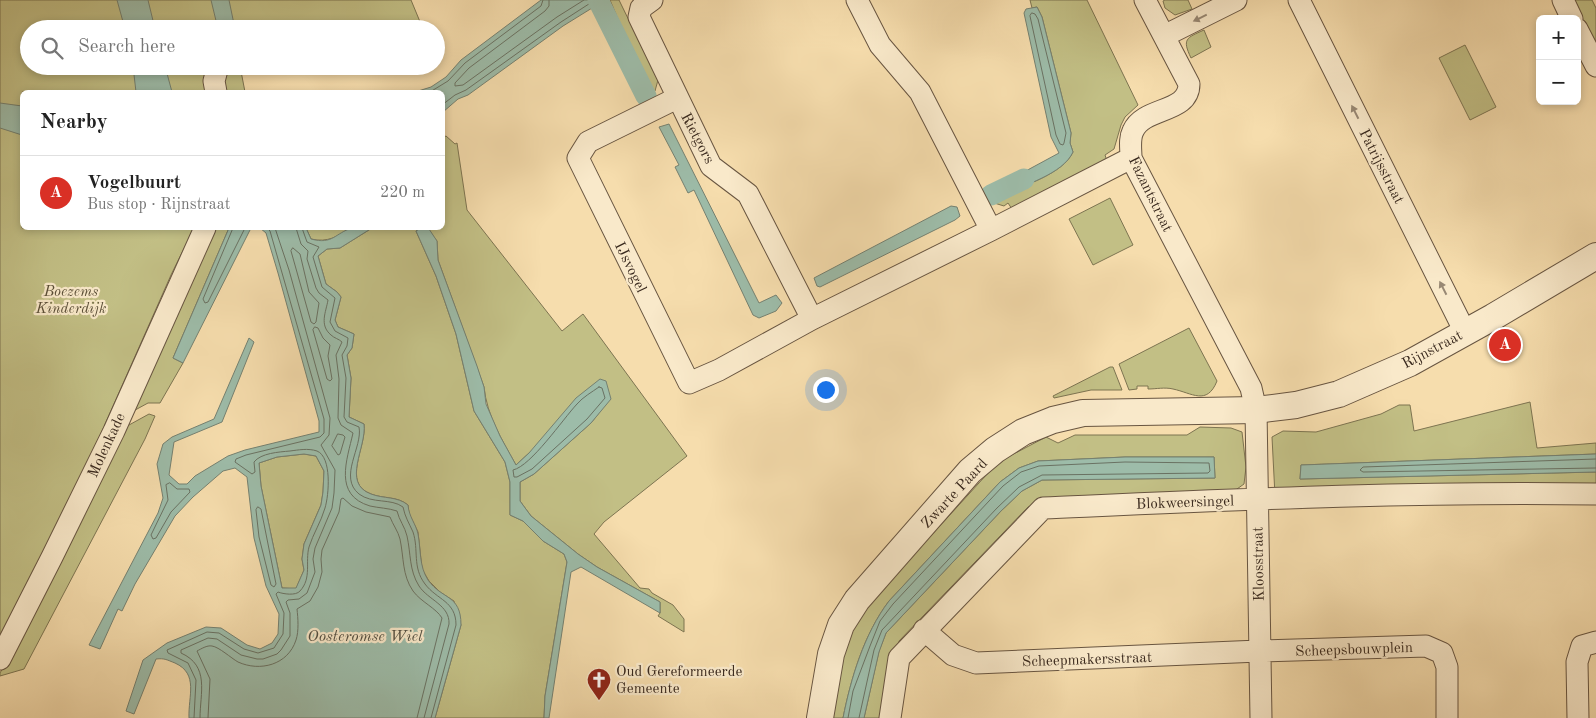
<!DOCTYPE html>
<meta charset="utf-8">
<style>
body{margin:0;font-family:"Old Standard TT",serif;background:#f2f2f2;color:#222}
.controls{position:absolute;right:15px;top:15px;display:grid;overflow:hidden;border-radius:8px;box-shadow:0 2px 8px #0003}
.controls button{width:45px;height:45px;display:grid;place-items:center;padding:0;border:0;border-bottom:1px solid #e0e0e0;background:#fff;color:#222;font:25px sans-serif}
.you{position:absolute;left:825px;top:389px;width:18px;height:18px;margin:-12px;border:4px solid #fff;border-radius:50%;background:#1a73e8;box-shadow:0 0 0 8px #1a73e833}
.badge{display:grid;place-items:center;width:32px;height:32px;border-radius:50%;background:#d93025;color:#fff;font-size:16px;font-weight:700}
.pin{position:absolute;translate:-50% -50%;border:2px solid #fff;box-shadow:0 1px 5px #0006}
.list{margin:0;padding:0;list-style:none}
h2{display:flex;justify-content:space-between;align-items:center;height:65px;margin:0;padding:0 20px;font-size:21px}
h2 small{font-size:16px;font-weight:400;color:#767676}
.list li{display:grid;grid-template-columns:32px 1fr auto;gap:15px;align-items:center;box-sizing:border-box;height:75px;padding:0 20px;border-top:1px solid #e0e0e0}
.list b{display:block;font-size:19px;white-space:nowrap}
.list p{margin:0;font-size:16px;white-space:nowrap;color:#767676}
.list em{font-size:16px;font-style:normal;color:#767676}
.icon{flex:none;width:28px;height:28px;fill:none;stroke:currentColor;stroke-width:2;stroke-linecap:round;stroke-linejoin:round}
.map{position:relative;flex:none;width:1596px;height:718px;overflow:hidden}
.search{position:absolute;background:#fff;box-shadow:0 2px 8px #0003;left:20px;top:20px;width:425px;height:55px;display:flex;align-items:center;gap:12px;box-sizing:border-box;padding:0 18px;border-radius:28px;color:#767676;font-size:19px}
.panel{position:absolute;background:#fff;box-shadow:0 2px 8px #0003;left:20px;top:90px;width:425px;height:140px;border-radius:8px}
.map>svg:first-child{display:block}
.green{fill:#c2bf85;stroke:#7d7451}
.water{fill:#9dbca9;stroke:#758171;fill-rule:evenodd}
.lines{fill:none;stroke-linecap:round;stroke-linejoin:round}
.shore{stroke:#6a7263;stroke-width:1}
.canal{stroke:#9dbca9;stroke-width:21}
.minor-casing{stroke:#685541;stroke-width:23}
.tertiary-casing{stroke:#685541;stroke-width:28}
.minor{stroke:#f9e9ca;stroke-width:21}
.tertiary{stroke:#f9e9ca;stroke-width:26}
.oneway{fill:#988874}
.labels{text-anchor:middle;stroke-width:4.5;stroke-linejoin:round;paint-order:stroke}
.street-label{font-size:15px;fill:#38281d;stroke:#f9e9ca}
.park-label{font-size:15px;font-style:italic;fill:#5a4e37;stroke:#f9e9ca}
.poi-label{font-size:15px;fill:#38281d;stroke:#f9e9ca;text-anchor:start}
.water-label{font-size:16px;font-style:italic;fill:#514d40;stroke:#f9e9ca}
</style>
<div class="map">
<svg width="1596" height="718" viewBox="0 0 1596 718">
<rect width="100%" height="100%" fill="#f6ddad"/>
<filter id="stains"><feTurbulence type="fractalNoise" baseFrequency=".004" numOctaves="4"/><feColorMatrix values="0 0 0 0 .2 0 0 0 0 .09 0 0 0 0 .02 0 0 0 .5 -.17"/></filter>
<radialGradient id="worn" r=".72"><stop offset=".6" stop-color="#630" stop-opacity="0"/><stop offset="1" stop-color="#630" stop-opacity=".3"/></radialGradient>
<path class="green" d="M0 0H411L423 29H29V66H240L245 92H22V228H194L171 275 79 483 0 638Z
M610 0H619L658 80 655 91 650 95Z
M1030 0H1087L1138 105 1125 117 1121 125 1114 149 1105 155 1107 161 1012 209 1008 203 1004 206 991 202 989 198 999 192 1003 195C1024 185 1063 174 1073 152L1070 143 1071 133 1042 17 1037 7 1032 8Z
M1165 0H1188L1192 9 1175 15 1165 8 1163 1Z
M1568 0H1592L1596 8V54Z
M1204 30 1211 47 1191 58C1182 39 1186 38 1204 30Z
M1465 45 1496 107 1470 120 1439 58Z
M446 136 455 144 457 143 467 210 562 331 583 314 687 456 604 522 594 534 640 588 649 589 652 593 673 605 684 619V632L658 616 660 613V602L597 567 578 554 531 516 520 501V482L534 474 591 423 610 399 529 453 516 465C502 440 487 416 484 387L438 260 437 241 427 228H442V138Z
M1110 198 1133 245 1093 265 1069 219Z
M210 228H229L173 358 183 363 160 403H148L126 415Z
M306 228H352C338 236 328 243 311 239Z
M372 228H421L416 231 436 276 456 334 474 411 505 462 510 482V515L523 521 543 541 564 554 567 562 545 696 544 718H435L461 625 454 601 440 592 429 581 422 569 418 532 409 514 408 505C397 496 384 499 371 494 341 483 367 447 364 424L349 417 351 378 347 355 352 348 354 334 338 327 335 320 341 297 337 292 326 284 318 256 327 249 340 248Z
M1189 328 1217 381C1207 406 1192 393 1173 389 1165 387 1156 389 1148 389V386H1137V389L1129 390 1119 364Z
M1110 367H1113L1122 390H1091L1054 398 1053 396Z
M1530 402 1537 448 1596 443V454L1301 465 1300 479 1596 472V487L1275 496 1272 437 1283 431 1316 432 1381 414 1399 405H1410L1414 431Z
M149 414 155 416 145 439 24 669 0 676V673L68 547 116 438 129 425Z
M1200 427 1231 428 1242 432 1246 467 1244 484 1230 494 1046 500 1028 507 899 641 881 718H864L879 651 886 633 1001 511 1022 491 1042 480 1215 478 1214 457H1125L1038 461 1019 468 1000 482 889 601C864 634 851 678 843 718H823L852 629 862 614 886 585 989 472 1006 458 1046 437 1058 443 1075 435H1187Z
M304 454 316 456 324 471 323 492 321 505 304 544 302 559 304 570 296 589 282 588 261 486 259 463 277 457Z"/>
<path class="water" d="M117 0H148L155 29H125Z
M211 0H229L235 29H218Z
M541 0H605L563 26 468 95 458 99 443 112 442 92H415L431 87 446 77 461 60Z
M1037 7 1042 17 1071 133 1070 143 1073 152C1063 174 1024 185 1002 195L998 191V186L1059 153 1051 137 1024 13 1026 9Z
M133 66H165L172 92H136Z
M0 103 22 106V135L0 128Z
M669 124 759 303 776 295 782 303 776 311 759 318 753 315 694 190 688 193 675 167 679 165 659 127Z
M951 206 957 207 960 216 955 220 820 287 817 286 814 278Z
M229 228H251L183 363 173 358Z
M260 228H306L311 239C333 245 335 233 352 228 357 226 366 227 372 228L340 248 327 249 318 256 326 284 337 292 341 297 335 320 338 327 354 334 352 348 347 355 351 378 349 417 364 424C367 447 341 483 371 494 384 499 397 496 408 505 409 517 416 524 418 534 421 550 419 566 428 580 442 600 461 594 461 625L435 718H189C188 696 199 674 175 663 167 660 165 658 156 659L134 714 126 711 143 660 167 643 206 627 221 628 247 645 260 649 272 643 278 634 279 614 266 586 254 538 247 477 235 468 223 471 193 497 175 516 135 584 122 611 118 609 100 649 89 645 158 513 163 498 157 464 163 444 172 437 214 419 249 338 254 342 222 422 174 442 169 475 179 484H187L195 476 228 456 245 450 319 432V421L278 273 266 233ZM304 454 316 456 324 471 323 492 321 505 304 544 302 559 304 570 296 588H282L261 486 259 463 277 457Z
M421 228 429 229 437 241 438 260 477 366 484 387 486 404 500 436 516 465 529 453 576 398 600 379 606 381 611 399 591 423 534 474 520 482V501L531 516 578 554 597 567 660 602V613L581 567 571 572 549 718H544L545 696 567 562 564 554 543 541 523 521 510 515V482L505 462 474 411 456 334 436 276 416 231Z
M1596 454V472L1300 479 1301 465Z
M1125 457H1214L1215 478 1042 480 1022 491 1001 511 886 633 879 652 864 718H843C851 678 864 634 889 601L1000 482 1019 468 1038 461Z"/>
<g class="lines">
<path class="shore" d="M549 0V6L545 11 469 68 455 83V86L463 85 557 17 584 0
M1032 13 1035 14 1038 19 1066 133 1064 143 1063 145 1060 144 1056 135 1030 16Z
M430 92 448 81 465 63 541 6 543 0
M442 105 455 95 466 90 561 22 595 0
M233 228 203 299 205 303 208 302 245 228
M296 228 301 244 308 251 307 259 316 288 319 293 328 300C326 312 319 325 331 335 334 338 339 339 342 342L336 355 339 379 338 418 341 425 353 433C347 460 333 495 370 506 379 508 388 508 397 511 399 520 405 527 407 536 411 554 409 570 419 586 428 600 450 605 449 624L424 718
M302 228 307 242 319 247 313 257 322 287 335 298 330 322 335 331 348 338 347 346 342 355 346 378 344 417 347 422 359 427C363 447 338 477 359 494 372 504 391 498 403 507 405 517 409 523 413 532 419 550 412 567 425 584 437 600 456 601 456 625L431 718
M293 248 300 254 309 292 319 303 316 322 314 324 311 322 291 251Z
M315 327 318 328 323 338 330 345 328 356 332 379 330 381 327 379 313 330Z
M599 387 602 388 605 398 587 419 532 469 517 477H514L513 470C531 466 563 419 577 404 583 397 592 392 599 387Z
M338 434 343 435 345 437 340 454 338 455 332 446Z
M1596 459 1363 467 1360 470 1363 472 1596 468
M170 483 177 489H189L190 492 171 512 156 538 153 539 151 535 168 500 166 485Z
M258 507 261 509 276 584 274 587 271 585 259 537 256 510Z
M194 718 196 680 188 663 168 653 167 650 207 632 219 633 244 649 258 653 274 648 283 634 284 613 276 594 278 592C283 594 296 596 300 591 312 578 305 562 309 547 313 534 321 522 325 508 329 495 332 457 317 451 308 448 298 450 290 451 279 452 261 453 254 462L255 472 252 474 235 462 236 459 246 455 320 437 324 433V419L270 231 267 228
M200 718C200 693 210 666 181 653V650L208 638 217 639 241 655 257 659H263L277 654 281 650 290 636V613L286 602 288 600 299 599 307 593 315 572 313 559 315 548 332 508 334 493 335 470 321 445 329 435 330 418 289 270 275 228
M208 718 210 679 197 651C201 649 207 645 212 646 219 647 231 658 238 662 260 672 288 665 296 640 299 631 298 618 297 609L310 601 318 587 322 572 321 559 322 550 339 512 341 499 343 498 352 506 366 512 390 517C393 525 398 531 400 539 404 558 402 575 413 591 421 602 436 608 442 618L417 718
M848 718 853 691 870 646 880 621 893 604 1003 486 1021 472 1039 466 1125 462 1209 463 1210 471 1208 473 1042 475 1019 487 997 508 882 630 874 650 859 718"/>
<path class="canal" d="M598 0 646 96
M991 195 1024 179"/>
<defs>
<path id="minor" d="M652 0 641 8 639 17 711 166 748 194 812 319
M857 0 880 45 920 92 991 230
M1145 0 1189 84C1189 114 1144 106 1133 131 1129 139 1131 149 1131 158L1251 388 1256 410 1261 718
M1299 0 1465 332
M1563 0 1572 19
M1577 29 1596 66
M1164 36 1236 0
M216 92 214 81 218 66
M677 98 588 142 578 158 689 383 719 370 812 319 991 230 1131 158
M924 630 953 655 976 663 1259 651 1426 646 1442 653 1447 667V718
M0 659 52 557 114 431 205 228
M890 718 899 658 1043 508C1227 500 1411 491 1596 494
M1578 718 1577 662 1582 646 1596 642"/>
<path id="tertiary" d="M820 718 831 654 841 625 857 600 970 471 995 450 1023 432 1053 420 1083 413 1256 410 1296 405 1339 394 1410 363 1493 317 1596 256"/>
</defs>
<use href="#minor" class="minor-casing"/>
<use href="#tertiary" class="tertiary-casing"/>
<use href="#minor" class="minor"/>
<use href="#tertiary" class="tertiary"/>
</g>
<defs><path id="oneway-solid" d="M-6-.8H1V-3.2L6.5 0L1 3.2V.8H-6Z" transform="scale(1.25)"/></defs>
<g class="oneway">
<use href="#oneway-solid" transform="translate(1200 18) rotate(154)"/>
<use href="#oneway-solid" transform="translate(1355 112) rotate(-117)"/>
<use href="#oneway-solid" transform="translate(1443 288) rotate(-117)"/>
</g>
<defs>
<symbol id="church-pin" viewBox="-11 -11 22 30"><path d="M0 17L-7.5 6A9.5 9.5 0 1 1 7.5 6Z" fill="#8f2418" stroke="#f9e9ca"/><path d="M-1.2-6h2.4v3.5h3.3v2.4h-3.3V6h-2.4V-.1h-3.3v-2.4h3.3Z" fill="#fff"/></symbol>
</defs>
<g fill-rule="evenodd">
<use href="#church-pin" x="585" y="666" width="28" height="38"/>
</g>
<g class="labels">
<g class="street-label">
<text transform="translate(698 138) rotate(62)" y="5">Rietgors</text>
<text transform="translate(1382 166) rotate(63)" y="5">Patrijsstraat</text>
<text transform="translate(1151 194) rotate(64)" y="5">Fazantstraat</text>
<text transform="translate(631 267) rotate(64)" y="5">IJsvogel</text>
<text transform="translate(1432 349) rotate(-28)" y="5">Rijnstraat</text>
<text transform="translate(106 445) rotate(-65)" y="5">Molenkade</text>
<text transform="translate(954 493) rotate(-47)" y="5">Zwarte Paard</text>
<text transform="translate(1185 502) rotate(-2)" y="5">Blokweersingel</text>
<text transform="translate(1258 564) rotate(-91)" y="5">Kloosstraat</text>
<text transform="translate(1354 649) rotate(-2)" y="5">Scheepsbouwplein</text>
<text transform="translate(1087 659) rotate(-2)" y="5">Scheepmakersstraat</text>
</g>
<g class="park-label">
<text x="71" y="296">Boezems<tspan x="71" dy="17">Kinderdijk</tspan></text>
</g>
<g class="poi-label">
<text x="616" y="676">Oud Gereformeerde<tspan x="616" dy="17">Gemeente</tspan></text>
</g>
<g class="water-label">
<text x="365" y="641">Oosteromse Wiel</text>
</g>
</g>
<rect width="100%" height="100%" filter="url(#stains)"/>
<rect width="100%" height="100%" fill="url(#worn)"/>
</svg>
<div class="controls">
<button>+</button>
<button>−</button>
</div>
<div class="you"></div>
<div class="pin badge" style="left:1505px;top:345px">A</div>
<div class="search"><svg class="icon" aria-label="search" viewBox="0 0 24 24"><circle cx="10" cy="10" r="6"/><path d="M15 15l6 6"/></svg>Search here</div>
<section class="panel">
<h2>Nearby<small></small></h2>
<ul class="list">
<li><span class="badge">A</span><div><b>Vogelbuurt</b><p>Bus stop · Rijnstraat</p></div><em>220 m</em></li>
</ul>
</section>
</div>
